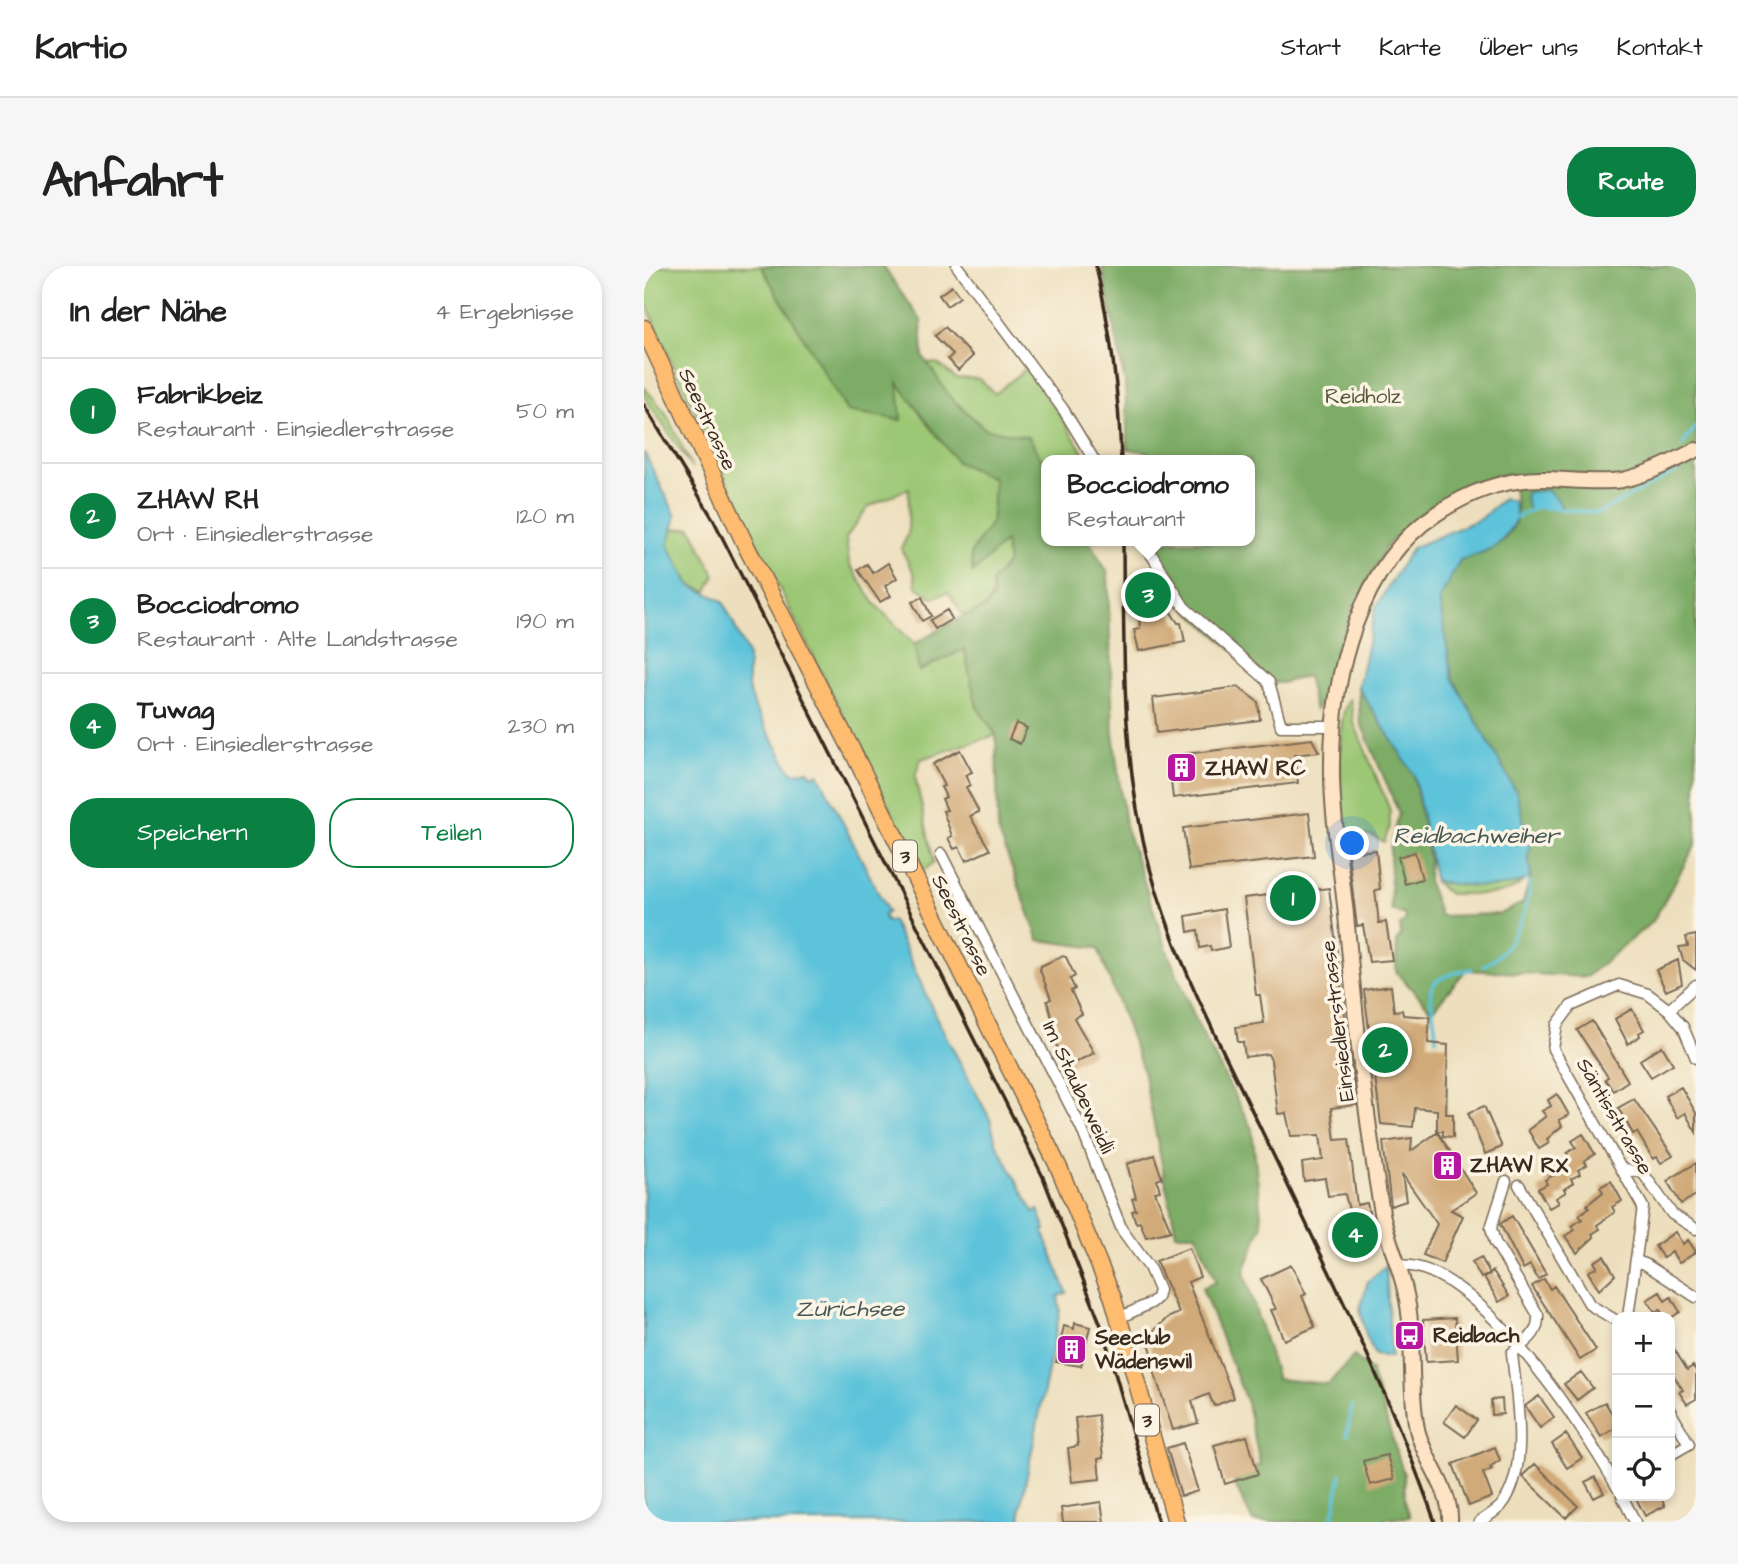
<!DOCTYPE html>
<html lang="de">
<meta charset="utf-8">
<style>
body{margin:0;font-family:"Architects Daughter",sans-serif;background:#f6f6f6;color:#222}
.controls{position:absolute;right:21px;bottom:21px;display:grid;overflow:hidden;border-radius:14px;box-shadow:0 4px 10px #0003}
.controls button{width:63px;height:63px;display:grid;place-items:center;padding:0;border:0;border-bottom:2px solid #e0e0e0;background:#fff;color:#222;font:35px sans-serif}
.you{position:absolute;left:709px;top:578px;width:24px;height:24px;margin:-18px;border:5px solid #fff;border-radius:50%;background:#1a73e8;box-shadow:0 0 0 10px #1a73e833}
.badge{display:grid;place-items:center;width:46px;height:46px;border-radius:50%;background:#0b8043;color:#fff;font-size:23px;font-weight:700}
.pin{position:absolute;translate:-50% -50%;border:4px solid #fff;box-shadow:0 2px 7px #0006}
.popup{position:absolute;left:397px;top:189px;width:214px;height:91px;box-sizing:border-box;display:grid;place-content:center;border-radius:14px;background:#fff;filter:drop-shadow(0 2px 5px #0005);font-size:23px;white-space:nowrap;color:#767676}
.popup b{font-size:26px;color:#222}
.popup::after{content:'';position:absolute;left:50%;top:100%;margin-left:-14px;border:14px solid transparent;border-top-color:#fff}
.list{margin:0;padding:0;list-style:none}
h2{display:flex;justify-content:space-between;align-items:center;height:91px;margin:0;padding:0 28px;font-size:30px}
h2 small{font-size:23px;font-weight:400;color:#767676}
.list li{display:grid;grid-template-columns:46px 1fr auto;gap:21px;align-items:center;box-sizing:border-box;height:105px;padding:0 28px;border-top:2px solid #e0e0e0}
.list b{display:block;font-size:26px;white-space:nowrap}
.list p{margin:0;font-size:23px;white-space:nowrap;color:#767676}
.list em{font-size:23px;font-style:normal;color:#767676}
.actions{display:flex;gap:14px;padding:21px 28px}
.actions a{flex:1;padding:16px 0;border:2px solid #0b8043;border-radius:28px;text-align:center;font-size:24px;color:#0b8043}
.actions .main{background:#0b8043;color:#fff}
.icon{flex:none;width:38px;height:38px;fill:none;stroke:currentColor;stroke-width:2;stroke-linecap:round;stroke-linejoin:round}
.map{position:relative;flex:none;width:1052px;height:1256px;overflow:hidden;border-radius:28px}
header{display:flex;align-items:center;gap:42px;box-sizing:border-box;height:98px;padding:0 35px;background:#fff;border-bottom:2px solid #e0e0e0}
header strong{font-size:33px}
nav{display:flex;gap:38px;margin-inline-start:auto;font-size:24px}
.intro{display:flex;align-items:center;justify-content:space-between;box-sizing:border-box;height:168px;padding:0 42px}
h1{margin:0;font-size:49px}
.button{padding:18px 32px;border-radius:28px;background:#0b8043;color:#fff;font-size:24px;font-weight:700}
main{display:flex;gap:42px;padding:0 42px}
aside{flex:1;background:#fff;border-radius:28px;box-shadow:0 4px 10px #0003}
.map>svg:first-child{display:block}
.green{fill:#9cc774;stroke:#6c7849;stroke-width:2}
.forest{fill:#7dac66;stroke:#5c6b42;stroke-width:2}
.water{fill:#5dc3da;stroke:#4c767c;stroke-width:2}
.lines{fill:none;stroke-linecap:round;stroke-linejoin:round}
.stream{stroke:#5dc3da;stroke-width:3.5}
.building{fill:#d1aa79}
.minor-casing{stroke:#796956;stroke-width:13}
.secondary-casing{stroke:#796956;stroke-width:18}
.primary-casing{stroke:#796956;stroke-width:19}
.minor{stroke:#fff;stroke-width:10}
.secondary{stroke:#fee4c5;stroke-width:14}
.primary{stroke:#fdbc6f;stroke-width:16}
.rail{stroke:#3b2a1e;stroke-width:3.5}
.labels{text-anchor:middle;stroke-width:7;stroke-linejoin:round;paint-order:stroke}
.shield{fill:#fcf5e5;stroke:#75675a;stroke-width:2}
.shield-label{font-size:19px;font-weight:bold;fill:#3b2a1e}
.park-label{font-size:21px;fill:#585938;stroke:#fcf5e5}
.street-label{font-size:21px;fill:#3b2a1e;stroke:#fcf5e5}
.poi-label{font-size:21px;font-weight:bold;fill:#3b2a1e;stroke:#fcf5e5;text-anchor:start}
.water-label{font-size:23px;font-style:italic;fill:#455856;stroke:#fcf5e5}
</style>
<header>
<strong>Kartio</strong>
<nav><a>Start</a><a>Karte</a><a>Über uns</a><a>Kontakt</a></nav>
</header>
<div class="intro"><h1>Anfahrt</h1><a class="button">Route</a></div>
<main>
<aside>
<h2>In der Nähe<small>4 Ergebnisse</small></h2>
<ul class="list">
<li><span class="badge">1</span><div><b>Fabrikbeiz</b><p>Restaurant · Einsiedlerstrasse</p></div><em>50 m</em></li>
<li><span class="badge">2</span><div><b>ZHAW RH</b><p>Ort · Einsiedlerstrasse</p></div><em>120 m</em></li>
<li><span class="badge">3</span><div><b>Bocciodromo</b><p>Restaurant · Alte Landstrasse</p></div><em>190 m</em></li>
<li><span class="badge">4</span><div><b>Tuwag</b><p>Ort · Einsiedlerstrasse</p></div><em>230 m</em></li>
</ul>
<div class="actions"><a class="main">Speichern</a><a>Teilen</a></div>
</aside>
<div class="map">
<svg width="1052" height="1256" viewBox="0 0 1052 1256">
<rect width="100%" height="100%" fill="#fcf5e5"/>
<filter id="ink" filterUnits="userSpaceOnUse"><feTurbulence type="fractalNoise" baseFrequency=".0143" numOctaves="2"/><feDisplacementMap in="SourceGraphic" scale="14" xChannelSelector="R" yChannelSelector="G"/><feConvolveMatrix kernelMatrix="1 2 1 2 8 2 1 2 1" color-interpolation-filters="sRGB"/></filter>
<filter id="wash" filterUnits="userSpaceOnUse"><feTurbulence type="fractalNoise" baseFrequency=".00686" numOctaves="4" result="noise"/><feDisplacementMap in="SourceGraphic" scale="28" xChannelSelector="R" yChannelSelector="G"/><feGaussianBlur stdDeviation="1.57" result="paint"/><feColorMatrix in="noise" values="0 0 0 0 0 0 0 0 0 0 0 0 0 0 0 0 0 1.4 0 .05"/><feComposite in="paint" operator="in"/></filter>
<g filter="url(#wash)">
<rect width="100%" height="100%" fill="#eddfbd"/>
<path class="green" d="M0 0H117L203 145 253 116 313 196 350 212 348 255 327 287 329 306 361 275 364 296 348 316C350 339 340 343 320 350L304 326 289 332 272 320 270 307 257 283 264 268 265 222 224 241 202 272 205 297 231 338 270 378 275 404 320 382 333 441 352 469 277 493 271 510 290 596 278 606 109 270 26 93 0 32Z
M281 96 294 98 312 112 336 113 351 128 385 100 444 194H402V202L385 171 341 163 306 131Z
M0 121 22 147 48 202 0 130Z
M47 262 71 309 63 325 46 319 24 279 28 263Z
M706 433 710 457 746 544V560L740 576 727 569H700C699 543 689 450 706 433Z
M791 616H878C865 633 825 627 805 628Z"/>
<path class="forest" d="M117 0H239L277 54 279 90 306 131 341 163 385 171 402 202V275H445L464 307 469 467 481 559 525 690 555 761 608 863 618 959 600 1006 633 1113 684 1118 710 1090 727 1105 760 1209 761 1234 766 1251 742 1252 741 1256H609L590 1217 616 1198 603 1137 558 1022 572 1016 552 968H532L499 804 454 682 395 674 354 564 352 469 333 441 320 383 275 405 270 378 320 350 342 342 349 331 348 316 364 296 361 275 329 307 327 287 348 255 350 213 313 196 254 117 257 154 203 145Z
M458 0H1052V578L1009 655 942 711 822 704 788 745 752 706 753 674 757 670 756 659 761 656V649L747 644 746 583 755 547 716 455 714 421 770 509 785 593 784 616 796 650 856 648 879 637 887 609 872 526 808 411 795 334 816 294C838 288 867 278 872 252 875 240 868 220 866 207L818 220 772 251 743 279 705 353 689 422 671 445 663 410 638 417 625 416 540 341 503 275H606V194H504V186L484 183 481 116Z"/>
<path class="water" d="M0 186 32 250 24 279 46 319 79 335 104 389V421L112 444 146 504 151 507 164 504 168 510 174 507 244 646 239 649 243 656 248 654 292 751 346 853 352 877 390 946 394 944 402 964 399 965 423 1027 414 1030 416 1045 376 1244 377 1256H0Z
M903 224 914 234 918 243 893 241 885 245 881 230 884 226Z
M859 233 869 235 873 251C858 281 846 285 816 294L795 334 808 411 872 526 887 582 884 589 887 609C866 629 818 618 791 616L770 509 714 421 732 341 768 282 836 253Z
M742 1000 747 1091 731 1089 722 1069 716 1043 724 1015Z"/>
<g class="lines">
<path class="stream" d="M1038 180 1052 161
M873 251 893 241 955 247 1036 203V198
M839 700C866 688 884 646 886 618L882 613
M792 773C791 727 767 715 828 703
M703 1169 708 1139
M688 1256 697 1208"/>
</g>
<g id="blocks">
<path class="building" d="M308 20 316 31 303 40 295 29Z
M301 61 329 90 314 104 304 93 309 88 291 70Z
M244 297 253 312 241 320 247 330 236 336 214 304 223 298 229 307Z
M500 306 534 357H537L541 376 495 385 490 364 496 363 494 336 488 314Z
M278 331 287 350 278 355 268 336Z
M303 344 308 353 291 363 286 354Z
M594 421 614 436 616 454 513 467 509 432Z
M372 457 383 462 376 478 365 473Z
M668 473 675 486 650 489 654 517 529 532 524 490Z
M316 484 328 506 321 509 326 519 322 521 335 546 326 550 346 584 322 595 315 581 310 583 304 572 308 570 299 545 303 544 298 533 302 531 297 521 300 520 289 498Z
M665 547 670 590 545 604 539 562Z
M732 584 736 623 731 624 735 657 742 656 748 694 725 696 719 659 713 660 704 587Z
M771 586 778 613 761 618 754 591Z
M685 622 712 839 687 842 691 874 705 873 713 939 723 937 732 978 696 986 690 961 708 957 701 928 684 930 681 912 660 915 658 897 679 894 676 869 647 870 642 847 634 848 627 794 624 788 601 791 599 776H594L592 761 620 757 616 729H612L600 632Z
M580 643 585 681 567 685 566 680 556 682 554 664 544 666 542 650Z
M1052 669V704L1039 694 1035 681 1044 680 1042 671Z
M418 690 422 691 431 710 426 713 431 723 427 725 438 748 430 752 450 787 426 799 408 773 411 771 406 761 410 759 403 735 407 733 396 704 397 700Z
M1034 694 1038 718 1022 725 1012 704Z
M747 720 750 745 758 744 759 749 786 751 784 777 804 779 802 848H809V871L799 870V865H793V844L771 842 769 861 737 858 720 724Z
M988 743 1000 764 995 767 996 770 984 778 971 753Z
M948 755 984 815 969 825 961 813 964 811 933 764Z
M1018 780 1029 798 1007 811 996 794Z
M1037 821 1052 847V866L1041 847 1033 852 1021 830Z
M913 828 925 849 915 854 918 860 903 873 905 877 895 883 884 864 902 850 898 845 907 840 904 834Z
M990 833 1029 890 1017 897 1013 891 1009 893 993 866 989 868 974 842Z
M840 840 858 881 841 888 824 847Z
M791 868H795L832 927 807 944 819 950 798 997 779 989 793 958 758 908 762 935 747 940 739 876 768 872 767 885Z
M939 868 951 888 940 895 943 899 934 904 936 908 927 913 929 917 920 923 922 926 912 932 915 937 905 942 894 923 903 918 901 914 911 908 909 905 925 891 923 887 932 881 928 875Z
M510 889 518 912 513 914 516 925 511 926 527 965 502 971 496 956 492 957 488 945 492 944 488 933 492 932 483 898Z
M1052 897V929L1037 938 1023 915Z
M967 915 978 935 968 941 971 946 953 959 956 963 948 968 950 971 933 987 921 970 931 964 928 960 938 953 935 949 945 942 943 939 959 926 956 921Z
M868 950 902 1008 894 1013 886 999 879 1003 856 958Z
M1031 966 1039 978 1044 974 1052 986 1035 997 1028 986 1019 992 1011 980Z
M545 982 556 1011 544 1016 590 1132 570 1140 565 1128 548 1135 554 1157 529 1164 507 1096 510 1093 503 1071 523 1052 535 1047 512 995Z
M960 990 971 1009 955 1024 944 1006 953 1001 950 996Z
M837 991 846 1008 837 1012 828 996Z
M647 999 662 1028 658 1030 671 1061 640 1074 627 1044 632 1043 617 1013Z
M849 1005 865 1030 855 1036 840 1011Z
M900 1013 906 1023 910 1020 952 1084 936 1094 888 1020Z
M1016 1026 1021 1035 1027 1031 1036 1046 1028 1051H1021L1016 1044 1012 1047 1003 1034Z
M811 1052 814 1094 782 1096 779 1054Z
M431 1057 446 1061 437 1100 412 1096 420 1060 430 1063Z
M1026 1076 1043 1104 1049 1100 1052 1105V1133L1043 1138 1035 1126 1039 1124 1026 1104Z
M937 1106 949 1122 933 1134 920 1118Z
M895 1130 910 1151 896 1162 881 1140Z
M858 1133 859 1148 848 1149 847 1134Z
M961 1136 973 1156V1161L957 1171 942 1147Z
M812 1139 833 1154 821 1171 800 1156Z
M454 1149 459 1192 454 1193 456 1213 428 1216 424 1182 434 1180 431 1152Z
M922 1168 938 1192 923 1202 908 1178Z
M603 1170 614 1208 581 1218 570 1179Z
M539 1177 554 1225 537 1230 523 1182Z
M851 1181 856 1194 846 1201 848 1203 839 1207 848 1231 825 1240 809 1198Z
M743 1189 750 1213 726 1219 719 1195Z
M891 1198 934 1240 922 1252 878 1210Z
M951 1211 960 1227 950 1232 941 1216Z
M991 1230H1016L1021 1240 1001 1250Z
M457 1236 460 1256H419L417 1242Z"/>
</g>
</g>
<g filter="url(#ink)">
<use href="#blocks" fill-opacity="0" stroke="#796956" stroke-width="2"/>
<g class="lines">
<defs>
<path id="minor" d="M313 0 419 143 450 194
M499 275 540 341 625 416 637 460H689
M297 588 437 861 478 964 505 1001 515 1024 513 1032 507 1037 475 1052
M1025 744 1052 719
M979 903 999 907 1028 948 1052 963
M875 919 946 1039 973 1055
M992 995 1001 998 1052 1031
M753 1000C828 990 940 1162 973 1221
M984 1051 999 941 909 783 913 759 927 740 975 719 1004 728 1025 744 1039 761 1052 792
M1026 1145 1045 1178 1026 1189
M978 1230 991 1256
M835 1256C843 1251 851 1246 857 1240 887 1203 872 1130 868 1087 882 1075 895 1069 894 1049L851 976 847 962 862 915"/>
<path id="secondary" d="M806 1256C808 1224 780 1195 773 1163 764 1117 772 1069 761 1024 755 998 743 973 738 947 721 849 711 748 702 649 697 598 687 548 688 497 688 409 715 299 792 248 823 227 860 213 898 213 924 213 952 218 978 214 1004 209 1029 195 1052 184"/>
<path id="primary" d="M0 62 102 280 210 488 415 902 469 1032 532 1256"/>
</defs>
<use href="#minor" class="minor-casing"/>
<use href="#secondary" class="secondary-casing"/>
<use href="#primary" class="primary-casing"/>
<use href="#minor" class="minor"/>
<use href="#secondary" class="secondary"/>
<use href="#primary" class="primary"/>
<path class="rail" d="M452 0C467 65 475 127 477 194
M0 139 69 253 399 911 458 1062 514 1256
M479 275C480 381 477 487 503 591 527 686 573 772 615 859 678 991 742 1118 791 1256"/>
</g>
</g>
<defs>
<symbol id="building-square" viewBox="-11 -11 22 22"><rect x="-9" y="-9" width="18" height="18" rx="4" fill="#b5179e" stroke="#fcf5e5"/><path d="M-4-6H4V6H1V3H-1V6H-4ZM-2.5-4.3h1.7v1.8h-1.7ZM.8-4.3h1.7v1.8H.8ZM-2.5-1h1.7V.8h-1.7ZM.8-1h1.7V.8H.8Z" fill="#fff"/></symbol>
<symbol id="bus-square" viewBox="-11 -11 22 22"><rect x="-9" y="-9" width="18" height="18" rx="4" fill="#b5179e" stroke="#fcf5e5"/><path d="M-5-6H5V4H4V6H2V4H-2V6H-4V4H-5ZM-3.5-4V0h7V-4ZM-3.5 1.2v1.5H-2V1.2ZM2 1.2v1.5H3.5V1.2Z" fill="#fff"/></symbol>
</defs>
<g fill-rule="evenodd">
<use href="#building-square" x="520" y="484" width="35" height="35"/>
<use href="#building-square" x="786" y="882" width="35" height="35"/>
<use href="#bus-square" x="748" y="1052" width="35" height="35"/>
<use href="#building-square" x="410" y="1066" width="35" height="35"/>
</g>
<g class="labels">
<g class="shield">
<rect x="249" y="574.5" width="24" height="31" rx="5"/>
<rect x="491" y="1138.5" width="24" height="31" rx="5"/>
</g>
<g class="shield-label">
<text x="261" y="597">3</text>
<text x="503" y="1161">3</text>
</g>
<g class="park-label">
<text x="719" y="137">Reidholz</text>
</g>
<g class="street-label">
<text transform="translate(64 153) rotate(65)" y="7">Seestrasse</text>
<text transform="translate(318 659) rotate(64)" y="7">Seestrasse</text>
<text transform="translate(693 755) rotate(-97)" y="7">Einsiedlerstrasse</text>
<text transform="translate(435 821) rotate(65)" y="7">Im Staubeweidli</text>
<text transform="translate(971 850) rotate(60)" y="7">Säntisstrasse</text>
</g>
<g class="poi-label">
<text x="561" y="509">ZHAW RC</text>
<text x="826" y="906">ZHAW RX</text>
<text x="789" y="1076">Reidbach</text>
<text x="451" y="1078">Seeclub<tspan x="451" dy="24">Wädenswil</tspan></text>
</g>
<g class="water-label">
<text x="832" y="577">Reidbachweiher</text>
<text x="206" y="1050">Zürichsee</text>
</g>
</g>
</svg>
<div class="controls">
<button>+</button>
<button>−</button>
<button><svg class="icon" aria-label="locate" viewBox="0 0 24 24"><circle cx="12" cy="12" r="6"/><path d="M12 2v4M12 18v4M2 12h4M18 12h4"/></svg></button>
</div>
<div class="you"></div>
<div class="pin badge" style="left:649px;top:632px">1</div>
<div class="pin badge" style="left:741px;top:784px">2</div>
<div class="pin badge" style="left:504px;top:329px">3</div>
<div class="popup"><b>Bocciodromo</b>Restaurant</div>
<div class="pin badge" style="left:711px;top:969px">4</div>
</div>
</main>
